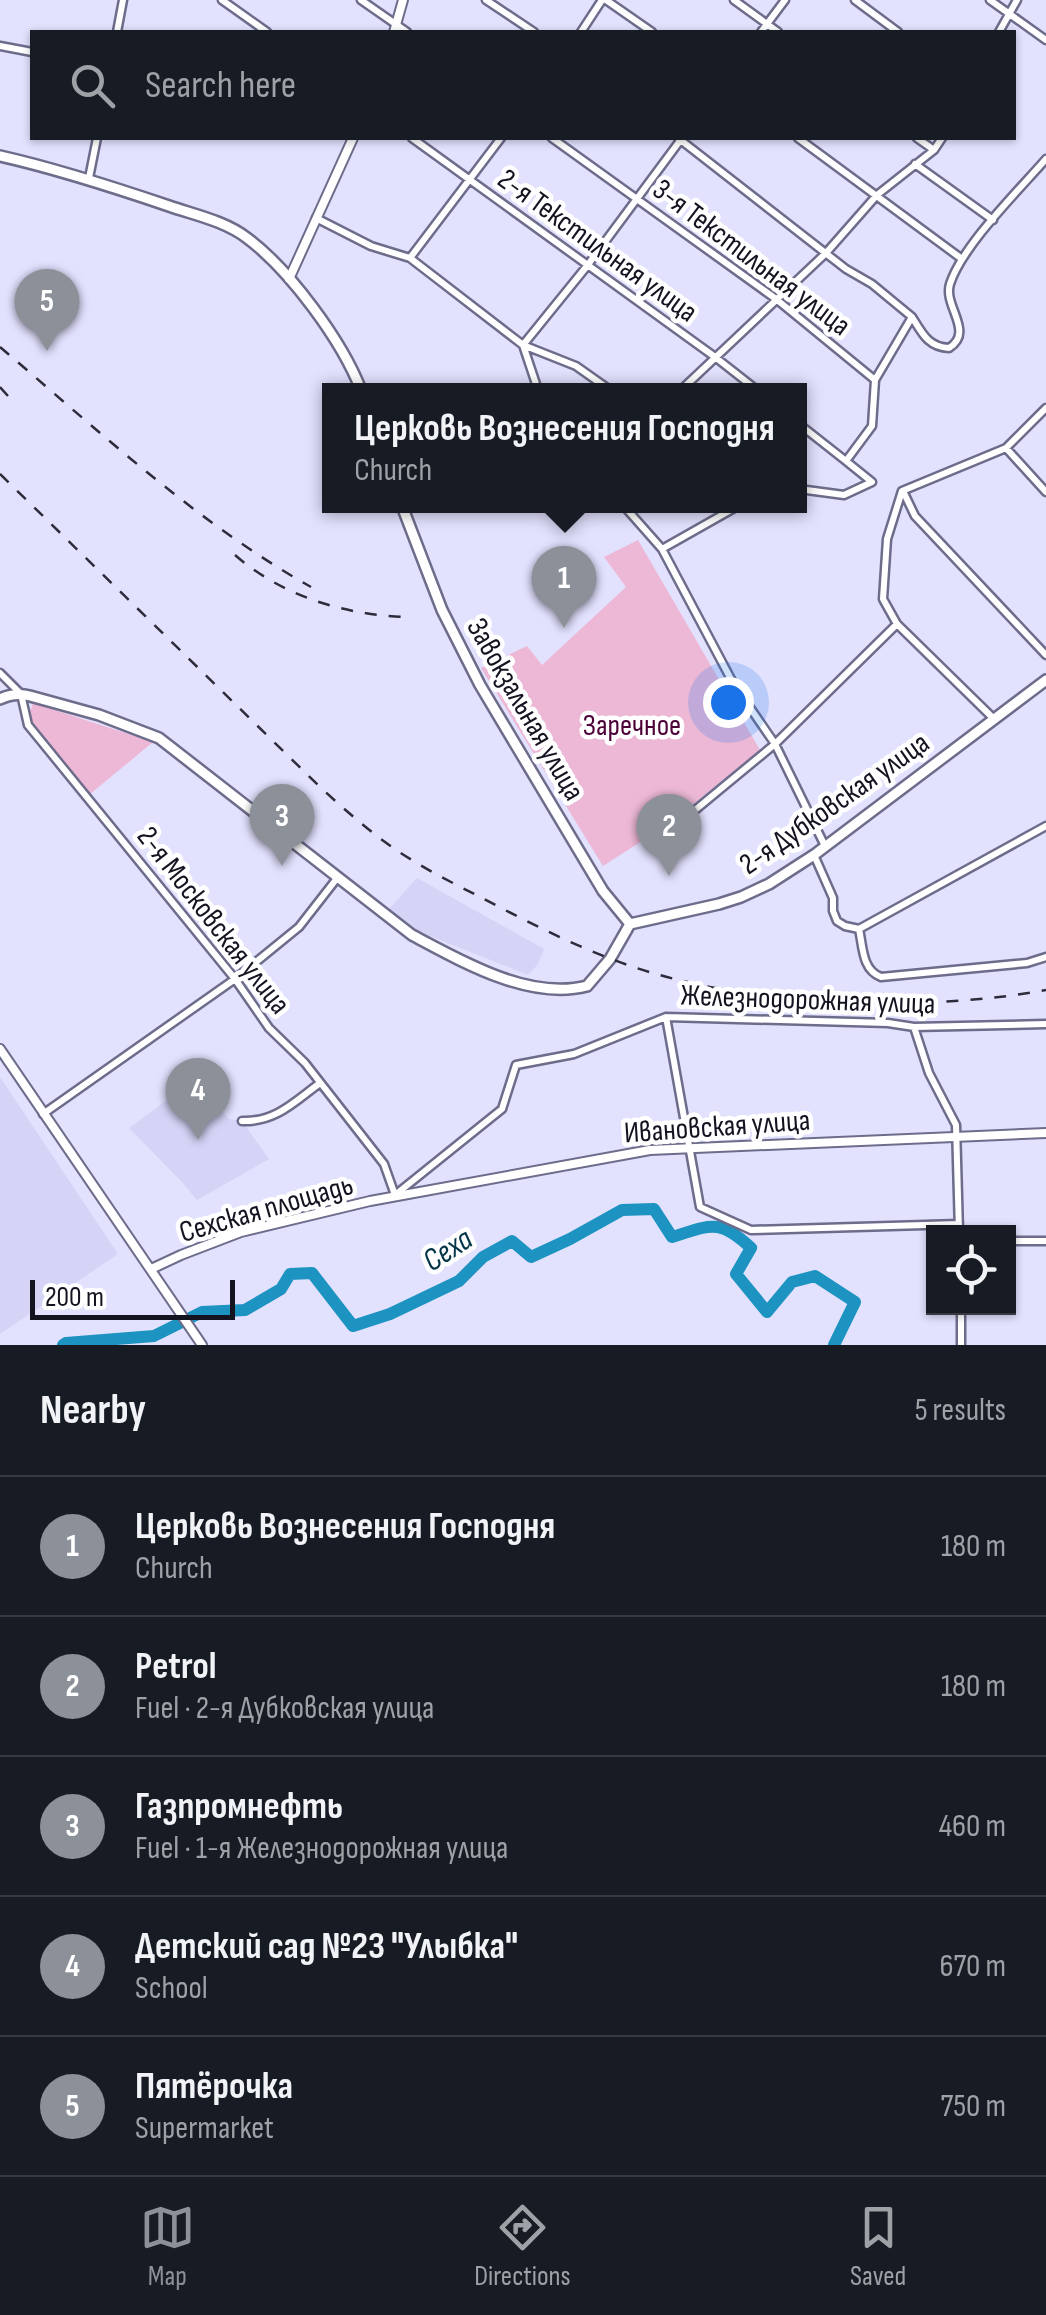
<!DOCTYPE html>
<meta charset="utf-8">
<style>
body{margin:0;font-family:"Sofia Sans Condensed",sans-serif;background:#20242c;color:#f1f3f6}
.controls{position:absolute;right:30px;bottom:30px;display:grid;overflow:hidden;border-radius:0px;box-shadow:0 2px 8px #0004}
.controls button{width:90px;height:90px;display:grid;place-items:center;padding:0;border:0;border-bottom:2px solid #363941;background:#171b24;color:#f1f3f6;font:50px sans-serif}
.scale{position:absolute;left:30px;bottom:25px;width:205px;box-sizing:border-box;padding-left:10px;border:5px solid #141320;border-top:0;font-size:28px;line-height:35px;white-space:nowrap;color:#141320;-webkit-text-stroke:8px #fff;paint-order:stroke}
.you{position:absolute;left:728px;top:702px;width:35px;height:35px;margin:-25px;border:8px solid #fff;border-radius:50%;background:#1a73e8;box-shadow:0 0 0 15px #1a73e833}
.badge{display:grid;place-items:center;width:65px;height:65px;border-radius:50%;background:#8c9099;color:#fff;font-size:32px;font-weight:700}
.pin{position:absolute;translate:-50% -82px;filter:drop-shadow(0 2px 5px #0008)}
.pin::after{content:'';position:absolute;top:52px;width:35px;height:30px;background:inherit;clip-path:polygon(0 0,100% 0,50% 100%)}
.popup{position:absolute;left:322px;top:383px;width:485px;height:130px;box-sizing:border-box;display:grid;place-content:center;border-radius:0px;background:#171b24;filter:drop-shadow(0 2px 8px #0005);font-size:32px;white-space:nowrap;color:#9ea1a6}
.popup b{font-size:38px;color:#f1f3f6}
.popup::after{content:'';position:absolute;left:50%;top:100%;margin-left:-20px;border:20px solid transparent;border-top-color:#171b24}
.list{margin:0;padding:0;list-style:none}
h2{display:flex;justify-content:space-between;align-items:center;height:130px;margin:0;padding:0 40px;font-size:42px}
h2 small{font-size:32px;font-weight:400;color:#9ea1a6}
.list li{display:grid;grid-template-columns:65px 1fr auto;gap:30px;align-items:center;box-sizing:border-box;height:140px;padding:0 40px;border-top:2px solid #363941}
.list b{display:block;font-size:38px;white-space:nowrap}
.list p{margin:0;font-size:32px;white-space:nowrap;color:#9ea1a6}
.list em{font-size:32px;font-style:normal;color:#9ea1a6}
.icon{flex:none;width:55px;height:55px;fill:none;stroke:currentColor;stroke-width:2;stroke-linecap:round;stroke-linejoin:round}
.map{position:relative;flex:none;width:1046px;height:1345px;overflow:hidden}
.search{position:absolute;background:#171b24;box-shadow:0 2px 8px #0004;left:30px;right:30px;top:30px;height:110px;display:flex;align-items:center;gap:25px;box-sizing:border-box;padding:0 35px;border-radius:0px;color:#9ea1a6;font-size:38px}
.sheet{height:830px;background:#171b24}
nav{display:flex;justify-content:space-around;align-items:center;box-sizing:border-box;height:140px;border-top:2px solid #363941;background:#171b24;font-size:28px;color:#9ea1a6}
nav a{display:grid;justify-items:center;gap:5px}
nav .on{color:#8c9099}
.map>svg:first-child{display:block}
.built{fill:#d5d4f7}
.green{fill:#ecb8d6}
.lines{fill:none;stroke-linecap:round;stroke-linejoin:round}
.river{stroke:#1c93c0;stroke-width:12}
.minor-casing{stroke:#6d6c8b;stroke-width:11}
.tertiary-casing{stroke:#6d6c8b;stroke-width:12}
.secondary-casing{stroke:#6d6c8b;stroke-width:14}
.minor{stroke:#fff;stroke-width:6}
.tertiary{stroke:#fff;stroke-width:8}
.secondary{stroke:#fff;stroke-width:9}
.rail{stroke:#2d2c3b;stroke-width:2.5;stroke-dasharray:12 12;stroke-linecap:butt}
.labels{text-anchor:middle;stroke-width:9;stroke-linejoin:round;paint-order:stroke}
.street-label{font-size:30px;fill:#141320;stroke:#fff}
.park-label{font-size:30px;fill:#4c0137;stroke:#fff}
.water-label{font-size:32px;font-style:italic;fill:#033447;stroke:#fff}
</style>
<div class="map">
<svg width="1046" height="1345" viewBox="0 0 1046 1345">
<rect width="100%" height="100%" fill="#e2e1fe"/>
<path class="built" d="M417 878 544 949 538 964 528 975 420 932 389 909Z
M0 1077 118 1254 0 1334Z
M188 1085 210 1098 229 1119 242 1121 269 1159 197 1200 182 1182 129 1128Z"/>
<path class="green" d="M638 540 760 750 670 823 603 866 481 668 527 646 542 665 626 587 604 557Z
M33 703 153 742 89 795 28 718Z"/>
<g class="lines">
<path class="river" d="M63 1345 66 1343 154 1336 202 1312 245 1310 281 1289 290 1274 312 1273 353 1326 390 1314 459 1281 483 1257 512 1241 531 1257 570 1239 622 1210 654 1209 672 1237C711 1225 719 1218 751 1248L736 1274 767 1312 792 1282 815 1276 855 1302 834 1345"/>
<defs>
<path id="minor" d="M222 0 267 32
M361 0 407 32
M486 0 534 32
M606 0 652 32
M734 0 778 32
M855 0 898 32
M990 0 1046 40
M117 32 123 0
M581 32 602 0
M761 32 785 0
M999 32 1017 0
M0 46 32 52
M412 138 715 357 757 390
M552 138 776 299 875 380
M678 138 846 269 872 284 912 317
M798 138 962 259
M917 138 934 150
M915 164 993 220
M89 178 97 138
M316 218 371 246 410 258 523 345 576 366 610 390
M410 258 501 138
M538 390 523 345 587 266 682 138
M681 390 826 253 877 195 934 150 942 138
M799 424 846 461
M1006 448 1046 492
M799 489 844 495 872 482 846 461 872 426 875 380 912 317C922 333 928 347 949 348 975 332 943 306 950 284 962 246 1019 190 1046 159
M903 491 915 516 1046 655
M624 506 662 549 733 683 775 744 825 846
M662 549 738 506
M0 673 21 694 28 725 235 979 269 1028 305 1063 384 1164 395 1195 502 1109 516 1065 574 1054 666 1017 888 1023 914 1027 1046 1024
M994 719 897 624 883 599 887 539 902 491 1006 448 1046 408
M677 825 775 744 897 624
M814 855 833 898V911L837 921 845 926 859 929
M859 929C863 947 862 970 881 977L1027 963 1046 957
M859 929 1046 826
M666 1017 700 1207 751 1230 959 1224
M914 1027 929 1073 956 1125 959 1232
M43 1114 235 979 299 927 338 877
M242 1121C276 1122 294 1102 320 1083
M1008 1241H1046
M961 1308V1345"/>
<path id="tertiary" d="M394 32 403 0
M289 279 353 138
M0 1049 202 1345
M151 1269 181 1255 241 1232 370 1201 650 1150 1046 1133"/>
<path id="secondary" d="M0 156C58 169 113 187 169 206 195 215 225 221 247 238 290 270 342 341 361 390
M402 506 442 610 480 685 603 891 630 924
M0 699C10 694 19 693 30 696L99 715 159 738 412 935C461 961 529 1001 587 986L610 959 630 924
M630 924 719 904 741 897 769 884 814 855 1046 680"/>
</defs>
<use href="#minor" class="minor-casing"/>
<use href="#tertiary" class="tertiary-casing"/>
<use href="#secondary" class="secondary-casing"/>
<use href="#minor" class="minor"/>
<use href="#tertiary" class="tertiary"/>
<use href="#secondary" class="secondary"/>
<path class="rail" d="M0 347C99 431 197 523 311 587
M0 387 8 396
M0 474 321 788C342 807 363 826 385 842 416 865 451 882 484 899 543 930 602 960 667 977 777 1007 933 1011 1046 990
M235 555C283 597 348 616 410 617"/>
</g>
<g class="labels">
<g class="street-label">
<text transform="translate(598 245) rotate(36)" y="10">2-я Текстильная улица</text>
<text transform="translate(752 257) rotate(37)" y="10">3-я Текстильная улица</text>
<text transform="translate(526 709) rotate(60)" y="10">Завокзальная улица</text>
<text transform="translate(834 803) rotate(-35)" y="10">2-я Дубковская улица</text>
<text transform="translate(214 920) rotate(52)" y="10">2-я Московская улица</text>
<text transform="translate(808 999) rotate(2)" y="10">Железнодорожная улица</text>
<text transform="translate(717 1126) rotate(-4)" y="10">Ивановская улица</text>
<text transform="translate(266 1208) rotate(-16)" y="10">Сехская площадь</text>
</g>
<g class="park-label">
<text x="632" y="735">Заречное</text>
</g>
<g class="water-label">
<text transform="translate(447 1249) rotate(-33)" y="11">Сеха</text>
</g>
</g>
</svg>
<div class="controls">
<button><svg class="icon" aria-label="locate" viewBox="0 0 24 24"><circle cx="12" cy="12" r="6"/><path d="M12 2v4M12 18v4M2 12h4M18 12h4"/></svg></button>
</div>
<div class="scale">200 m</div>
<div class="you"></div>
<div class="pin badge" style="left:564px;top:628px">1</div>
<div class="popup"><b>Церковь Вознесения Господня</b>Church</div>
<div class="pin badge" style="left:669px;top:876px">2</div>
<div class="pin badge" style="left:282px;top:866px">3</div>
<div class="pin badge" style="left:198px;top:1140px">4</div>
<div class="pin badge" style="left:47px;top:351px">5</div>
<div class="search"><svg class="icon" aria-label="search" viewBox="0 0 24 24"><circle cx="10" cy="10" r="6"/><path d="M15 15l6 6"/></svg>Search here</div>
</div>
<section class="sheet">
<h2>Nearby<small>5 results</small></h2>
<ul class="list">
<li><span class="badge">1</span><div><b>Церковь Вознесения Господня</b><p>Church</p></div><em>180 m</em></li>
<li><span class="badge">2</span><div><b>Petrol</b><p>Fuel · 2-я Дубковская улица</p></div><em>180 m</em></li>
<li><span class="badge">3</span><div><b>Газпромнефть</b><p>Fuel · 1-я Железнодорожная улица</p></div><em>460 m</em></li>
<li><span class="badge">4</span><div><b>Детский сад №23 &quot;Улыбка&quot;</b><p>School</p></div><em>670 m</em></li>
<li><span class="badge">5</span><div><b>Пятёрочка</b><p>Supermarket</p></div><em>750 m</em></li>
</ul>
</section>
<nav>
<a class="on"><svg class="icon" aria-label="map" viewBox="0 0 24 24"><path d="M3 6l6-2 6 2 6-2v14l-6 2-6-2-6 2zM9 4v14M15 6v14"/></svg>Map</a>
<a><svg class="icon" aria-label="directions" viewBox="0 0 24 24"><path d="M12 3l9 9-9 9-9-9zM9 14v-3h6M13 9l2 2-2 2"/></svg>Directions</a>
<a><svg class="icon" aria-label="saved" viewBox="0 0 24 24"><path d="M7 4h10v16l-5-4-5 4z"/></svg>Saved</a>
</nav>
